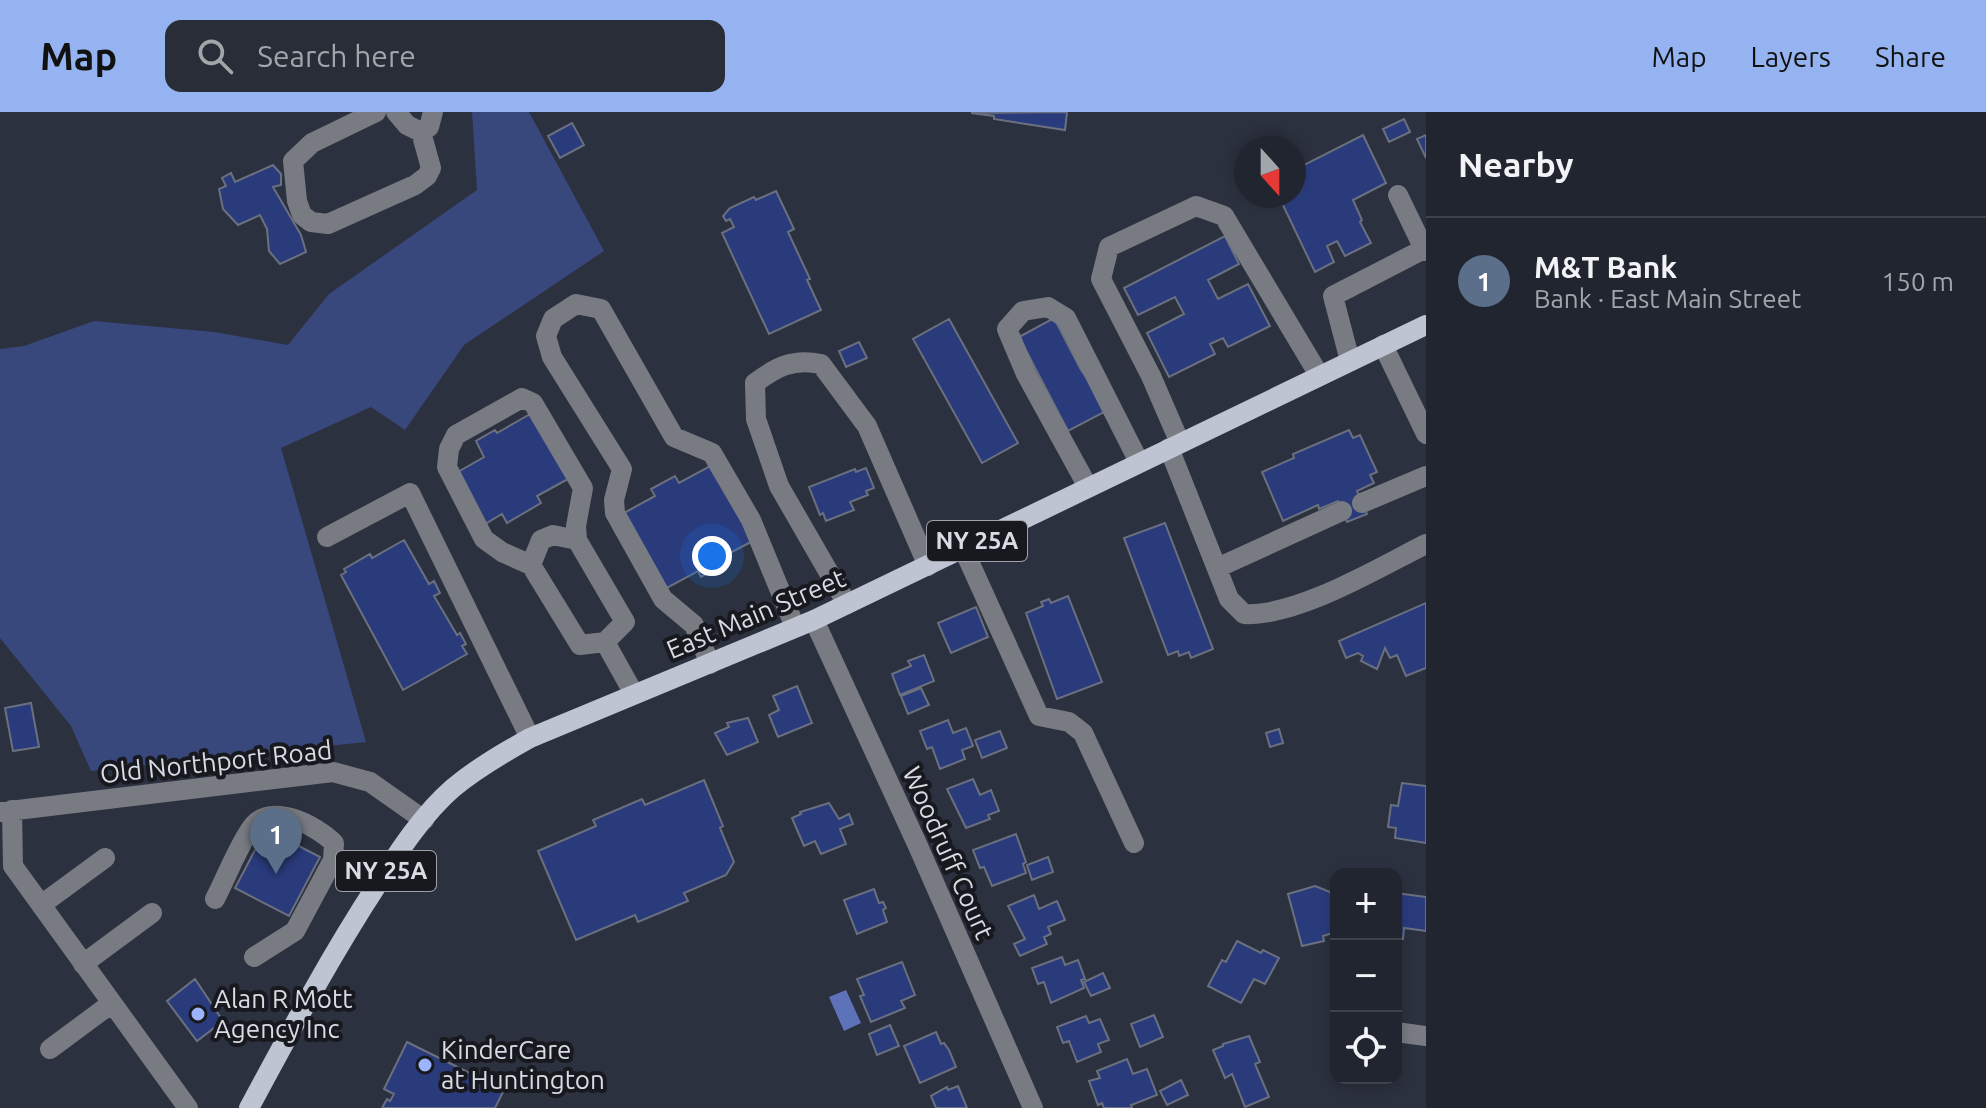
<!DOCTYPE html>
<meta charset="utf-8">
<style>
body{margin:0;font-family:Ubuntu,sans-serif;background:#292d37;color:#f1f3f6}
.controls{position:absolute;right:24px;bottom:24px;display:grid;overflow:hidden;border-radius:16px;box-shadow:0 4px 12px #0003}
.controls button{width:72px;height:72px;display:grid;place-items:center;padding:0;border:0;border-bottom:2px solid #3e424b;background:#21252f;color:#f1f3f6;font:40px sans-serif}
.compass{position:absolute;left:1234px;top:24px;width:72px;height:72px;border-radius:50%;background:#21252f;box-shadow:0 4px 12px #0003;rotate:159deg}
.you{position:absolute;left:712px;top:444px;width:28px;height:28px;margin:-20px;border:6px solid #fff;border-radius:50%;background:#1a73e8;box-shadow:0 0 0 12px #1a73e833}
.badge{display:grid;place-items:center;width:52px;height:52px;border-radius:50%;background:#95b2f1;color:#fff;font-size:26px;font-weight:700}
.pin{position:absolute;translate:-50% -66px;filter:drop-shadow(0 2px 4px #0008)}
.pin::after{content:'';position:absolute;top:42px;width:28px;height:24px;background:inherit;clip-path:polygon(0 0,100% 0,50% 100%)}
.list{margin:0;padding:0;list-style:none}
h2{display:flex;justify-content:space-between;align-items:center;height:104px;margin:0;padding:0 32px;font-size:34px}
h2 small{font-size:26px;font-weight:400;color:#a2a5aa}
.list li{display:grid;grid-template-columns:52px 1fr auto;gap:24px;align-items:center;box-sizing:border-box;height:128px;padding:0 32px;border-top:2px solid #3e424b}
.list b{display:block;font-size:30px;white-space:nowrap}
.list p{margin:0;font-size:26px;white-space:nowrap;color:#a2a5aa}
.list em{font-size:26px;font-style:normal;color:#a2a5aa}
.icon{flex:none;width:44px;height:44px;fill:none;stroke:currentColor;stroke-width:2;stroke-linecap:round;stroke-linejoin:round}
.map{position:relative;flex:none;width:1426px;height:996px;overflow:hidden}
header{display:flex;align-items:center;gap:48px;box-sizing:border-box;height:112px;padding:0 40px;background:#95b2f1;color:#111}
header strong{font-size:38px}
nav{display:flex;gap:44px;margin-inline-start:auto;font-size:28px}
.search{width:560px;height:72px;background:#292d37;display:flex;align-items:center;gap:20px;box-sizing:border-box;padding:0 28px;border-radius:16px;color:#a2a5aa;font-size:30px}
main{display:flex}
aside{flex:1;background:#21252f}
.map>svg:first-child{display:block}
.green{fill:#39487c}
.water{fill:#5d72b9}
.building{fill:#2a3b7c;stroke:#6a707f;stroke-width:2}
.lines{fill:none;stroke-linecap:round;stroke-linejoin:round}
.minor{stroke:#787b82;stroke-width:20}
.major{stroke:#bfc4d3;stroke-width:20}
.poi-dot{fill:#9cb4fd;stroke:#17191f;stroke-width:3}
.labels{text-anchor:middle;stroke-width:8;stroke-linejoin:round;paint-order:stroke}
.shield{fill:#17191f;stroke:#9ea1a9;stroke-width:2}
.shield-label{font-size:24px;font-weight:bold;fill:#d8dbe4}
.street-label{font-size:26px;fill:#d8dbe4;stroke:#17191f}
.poi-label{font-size:26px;fill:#d8dbe4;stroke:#17191f;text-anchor:start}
</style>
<header>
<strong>Map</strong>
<div class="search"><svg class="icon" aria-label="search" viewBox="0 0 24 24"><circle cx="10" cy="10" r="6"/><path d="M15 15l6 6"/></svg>Search here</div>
<nav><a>Map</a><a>Layers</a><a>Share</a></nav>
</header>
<main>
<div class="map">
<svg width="1426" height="996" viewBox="0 0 1426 996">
<rect width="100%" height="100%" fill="#2c313f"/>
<path class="green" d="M472 0H529L604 139 464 233 405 318 371 295 281 336 366 630 91 659 71 614 0 526V237L24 234 94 209 214 220 288 233 329 182 477 78Z"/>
<path class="water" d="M846 878 861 911 844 919 829 885Z"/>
<path class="building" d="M1067 0 1065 18 994 7V4L971 1Z
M1404 7 1410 20 1389 30 1383 17Z
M572 11 584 33 560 46 548 24Z
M1363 23 1386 71 1353 88 1362 108 1360 110 1371 131 1345 144 1337 129 1327 134 1334 150 1315 160 1281 89 1286 84H1294V58Z
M1426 23V46L1417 27Z
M273 53 281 62V73L273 75 301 123 306 140 280 152 269 139 267 117 260 103 238 113 223 97 219 77 226 74 222 66 231 61 235 70Z
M776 79 794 117 788 120 810 167 807 168 821 198 769 222 722 121 734 115 730 107 726 109 723 104 730 96 754 85 756 88Z
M1225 124 1239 152 1208 168 1218 187 1248 172 1270 214 1228 235 1223 226 1210 232 1215 242 1169 265 1147 221 1184 202 1175 185 1138 203 1124 176Z
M1054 206 1081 258 1110 297 1068 319 1019 225Z
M949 207 1018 331 982 351 913 227Z
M859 230 867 246 846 255 839 239Z
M532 301 568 367 537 384 541 391 507 411 502 402 485 412 456 361 484 345 476 329 495 318 497 321Z
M1349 318 1353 326 1360 323 1377 360 1370 363 1374 371 1357 379 1367 402 1347 410 1338 389 1319 397 1318 393 1283 409 1262 360 1294 346 1293 342Z
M712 353 753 429 722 445 726 452 701 465 698 459 665 477 624 401 655 384 651 377 675 364 679 371Z
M866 356 874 376 866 379 868 383 850 390 854 398 826 409 823 401 820 403 809 375 855 357 856 360Z
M1165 411 1213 537 1191 546 1189 540 1179 544 1178 539 1168 543 1124 426Z
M404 428 429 472 434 469 440 481 434 484 457 523 460 521 466 532 462 534 467 542 403 578 341 463 346 460 344 457 370 442 372 446Z
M1068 484 1102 570 1057 587 1026 501 1043 494 1041 490 1049 487 1051 491Z
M1426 491V556L1406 564 1397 543 1390 546 1385 536 1377 557 1361 549 1363 544 1358 541 1346 546 1339 529Z
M976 495 988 525 951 541 938 511Z
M924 543 934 569 900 583 892 562 911 554 908 549Z
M797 574 812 611 778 625 769 603 779 598 773 584Z
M921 576 929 593 908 602 901 584Z
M31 591 39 635 13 639 5 596Z
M748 606 758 630 727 643 715 621 729 615 727 611Z
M948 608 953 621 966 616 973 634 962 638 965 647 940 657 932 635 927 637 920 619Z
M1279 617 1283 631 1270 635 1266 621Z
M1000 619 1007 636 982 646 975 628Z
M973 667 980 683 991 678 999 699 988 703 990 707 966 716 947 677Z
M704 668 723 714 720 716 734 750 726 763 684 781 688 789 638 810 635 803 576 828 538 739 596 714 593 708 642 687 645 693Z
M1402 671 1426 674V731L1395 726 1396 716 1388 715 1391 693 1398 694Z
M829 691 839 707 849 702 853 712 840 717 846 732 821 742 815 729 804 734 792 706 801 702 800 700Z
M266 717 320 745 289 804 235 776Z
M1016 722 1026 750 1023 752 1026 761 992 774 984 755 980 756 973 738Z
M1048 745 1053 760 1032 768 1027 753Z
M1315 774 1330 780 1332 786 1336 785V820L1323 824 1324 829 1302 834 1288 782Z
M874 777 879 791 883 790 886 796 883 798 887 810 857 822 844 788Z
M1396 781 1426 785V819L1404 816 1403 827 1396 826Z
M1034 783 1039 797 1057 789 1065 808 1048 815 1051 822 1044 825 1047 832 1020 844 1014 832 1025 827 1008 794Z
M1237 829 1261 841 1263 838 1279 846 1265 872 1254 867 1241 891 1208 874 1222 848 1226 850Z
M1062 845 1065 853 1078 848 1085 867 1081 868 1084 876 1051 891 1044 870 1038 872 1032 856Z
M902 850 915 883 901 889 905 896 871 910 860 884 864 883 857 867Z
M1103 861 1110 876 1091 884 1084 870Z
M195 867 223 909 197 929 167 889Z
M1154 903 1163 925 1140 935 1131 912Z
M1086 904 1089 911 1100 907 1109 928 1098 932 1101 940 1077 950 1069 929 1063 931 1057 915Z
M890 913 899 934 877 943 869 922Z
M936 920 941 932 944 931 949 938 956 955 920 971 904 934Z
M1249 924 1260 950 1255 952 1269 985 1245 995 1232 962 1225 966 1213 938 1223 934V932Z
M407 930 504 978 495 996H382L387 987 390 989 394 982 384 977Z
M1127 947 1133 962 1147 957 1157 983 1131 993 1132 996H1104L1102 991 1098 993 1089 969 1100 966 1097 959Z
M1181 968 1188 983 1167 993 1160 979Z
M958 974 967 996H936L931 984 947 975 948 978Z"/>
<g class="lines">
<path class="minor" d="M376 0 312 31 293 49 297 89 302 103 311 110 328 112 415 73 427 64 431 56 421 20 429 15 433 0
M396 0 407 13 421 20
M1398 83 1424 137
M1383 233 1426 322
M1350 249 1333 184 1424 137 1426 139
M1180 331 1151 264 1101 167 1109 135 1196 94 1224 104 1319 263
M1169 336 1229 487 1244 502C1297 505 1378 456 1426 432
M1088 375 1026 262 1007 217 1023 199 1048 195 1066 206 1139 350
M1362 391 1426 364
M327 425 410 381 530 626
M963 436 1039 604 1069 610 1083 621 1134 731
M531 453 541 428 553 423 577 428
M1217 456 1342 399
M847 492 779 374 756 307 755 271C776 255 793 246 821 252L867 314 928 454
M814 508 918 734 1033 996
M605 530 625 510 577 428 576 414 583 376 533 291 522 286 456 323 449 337 447 355 484 427 502 440 531 453 580 533 605 530 634 582
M710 552 694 513 663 487 615 401 614 388 622 357 552 245 546 224 553 207 576 192 601 197 674 325 712 341 751 408 795 515
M12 698 13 754 188 996
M0 700 333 660 370 670 424 708
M215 787C227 764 237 736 252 715 271 689 317 714 334 731L333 748 295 819 254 845
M41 793 105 746
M83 852 152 801
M1396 920 1426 924
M50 937 112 891"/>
<path class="major" d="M249 996C290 920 330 845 377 773 399 739 423 702 453 676 477 656 503 641 530 626L814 508 1426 213"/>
</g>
<g class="poi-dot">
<circle cx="198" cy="902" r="8"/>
<circle cx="425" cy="953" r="8"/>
</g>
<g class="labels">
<g class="shield">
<rect x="927" y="409" width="100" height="40" rx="6"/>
<rect x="336" y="739" width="100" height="40" rx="6"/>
</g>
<g class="shield-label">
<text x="977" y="437">NY 25A</text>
<text x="386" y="767">NY 25A</text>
</g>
<g class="street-label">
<text transform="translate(756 502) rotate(-23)" y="9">East Main Street</text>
<text transform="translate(216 650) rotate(-6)" y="9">Old Northport Road</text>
<text transform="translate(948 741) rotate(66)" y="9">Woodruff Court</text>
</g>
<g class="poi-label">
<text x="214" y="896">Alan R Mott<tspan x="214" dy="30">Agency Inc</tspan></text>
<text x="441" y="947">KinderCare<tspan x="441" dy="30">at Huntington</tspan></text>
</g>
</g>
</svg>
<div class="controls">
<button>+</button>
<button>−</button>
<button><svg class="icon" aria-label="locate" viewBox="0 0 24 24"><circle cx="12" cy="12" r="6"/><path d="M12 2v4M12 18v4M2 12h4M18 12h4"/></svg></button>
</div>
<svg class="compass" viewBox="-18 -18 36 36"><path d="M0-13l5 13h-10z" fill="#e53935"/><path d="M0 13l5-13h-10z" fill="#a2a5aa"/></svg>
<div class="you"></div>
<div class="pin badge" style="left:276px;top:762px;background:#5c6f8a">1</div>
</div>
<aside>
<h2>Nearby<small></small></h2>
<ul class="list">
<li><span class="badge" style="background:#5c6f8a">1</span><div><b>M&amp;T Bank</b><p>Bank · East Main Street</p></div><em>150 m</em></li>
</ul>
</aside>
</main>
